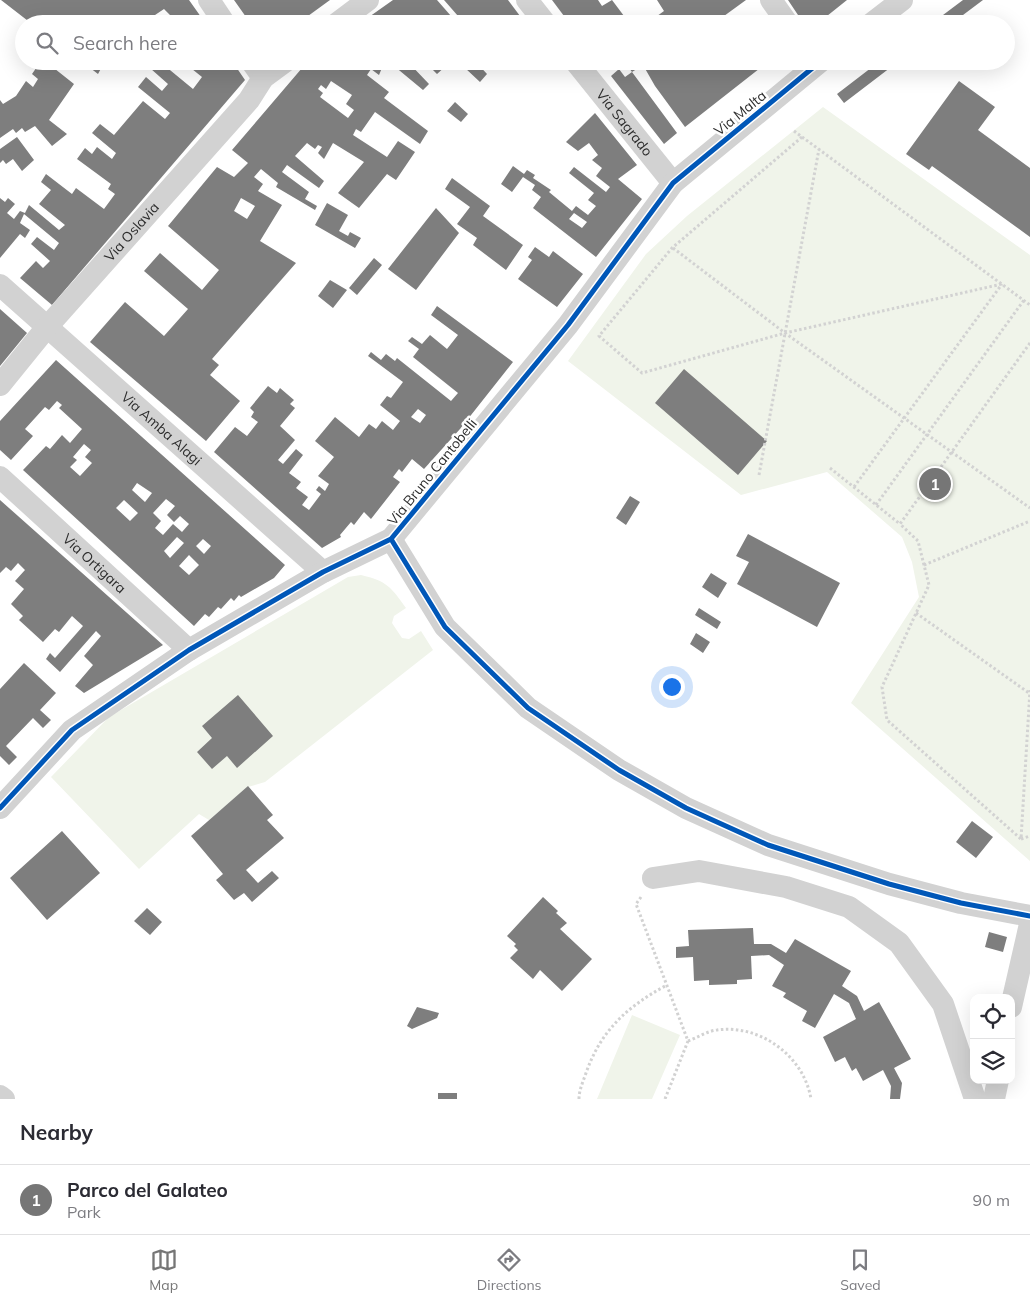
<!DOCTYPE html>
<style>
body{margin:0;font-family:Mulish,sans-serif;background:#f2f2f3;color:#2b2b33}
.controls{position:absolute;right:15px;bottom:15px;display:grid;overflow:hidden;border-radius:10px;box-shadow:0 5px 20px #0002}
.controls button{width:45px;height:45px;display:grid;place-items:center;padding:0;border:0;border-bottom:1px solid #e1e1e2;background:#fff;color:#2b2b33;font:25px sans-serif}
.you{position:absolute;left:671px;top:686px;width:18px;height:18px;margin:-12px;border:4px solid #fff;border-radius:50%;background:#1a73e8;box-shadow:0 0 0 8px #1a73e833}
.badge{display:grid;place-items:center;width:32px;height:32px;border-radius:50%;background:#767676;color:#fff;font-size:16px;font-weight:700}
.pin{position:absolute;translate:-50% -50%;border:2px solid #fff;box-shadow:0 1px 5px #0006}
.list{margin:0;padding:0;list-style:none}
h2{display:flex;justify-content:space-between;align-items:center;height:65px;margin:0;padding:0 20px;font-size:21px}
h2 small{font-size:16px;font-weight:400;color:#7c7c81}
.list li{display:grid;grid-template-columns:32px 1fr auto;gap:15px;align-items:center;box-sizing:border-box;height:70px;padding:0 20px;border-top:1px solid #e1e1e2}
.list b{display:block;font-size:19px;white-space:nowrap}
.list p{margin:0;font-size:16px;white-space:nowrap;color:#7c7c81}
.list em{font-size:16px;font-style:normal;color:#7c7c81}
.icon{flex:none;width:28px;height:28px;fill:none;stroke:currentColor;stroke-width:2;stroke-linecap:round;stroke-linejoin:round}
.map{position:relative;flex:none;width:1030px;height:1099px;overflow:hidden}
.search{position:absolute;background:#fff;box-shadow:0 5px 20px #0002;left:15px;right:15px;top:15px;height:55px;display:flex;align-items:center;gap:12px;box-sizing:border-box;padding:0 18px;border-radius:28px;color:#7c7c81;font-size:19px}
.sheet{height:135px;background:#fff}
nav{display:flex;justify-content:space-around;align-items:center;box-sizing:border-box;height:70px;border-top:1px solid #e1e1e2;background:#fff;font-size:14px;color:#7c7c81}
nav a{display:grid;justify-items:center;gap:2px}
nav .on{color:#767676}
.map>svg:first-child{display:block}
.green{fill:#f0f4ea}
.building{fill:#7e7e7e;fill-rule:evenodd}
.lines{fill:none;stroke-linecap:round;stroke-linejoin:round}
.path{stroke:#d2d2d2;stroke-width:3;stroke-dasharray:2.5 2.5;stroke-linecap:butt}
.minor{stroke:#d2d2d2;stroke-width:22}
.cycleway-casing{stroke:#fff;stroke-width:8}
.cycleway{stroke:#0057b8;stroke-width:5}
.labels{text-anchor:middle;stroke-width:5;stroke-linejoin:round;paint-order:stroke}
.street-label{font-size:14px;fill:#2d2d2d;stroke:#fff}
</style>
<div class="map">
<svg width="1030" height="1099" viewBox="0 0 1030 1099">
<rect width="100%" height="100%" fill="#fff"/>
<path class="green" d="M823 107 1030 255V861L851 703 919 597 912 562 902 537 827 472 741 495 568 361 646 254 687 216Z
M361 575C387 581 391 587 406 608L394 616 392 623 402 638 409 639 421 631 433 650 265 782 248 787 209 820 199 814 139 869 51 777 109 717 348 577Z
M632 1015 680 1035 652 1099H597Z"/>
<path class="building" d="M1 0H189L206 24H169L171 21 168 17 170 15 164 9 155 15 164 24H149L146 21 144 24H32Z
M234 0H330L297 24H251Z
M393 0H437L458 24H359Z
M444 0H508L526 24H472L470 21 465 24Z
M552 0H598L602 6 612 0 630 24H570Z
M657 0H746L713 24H702L701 21 698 24H656L653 19 664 11Z
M788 0H847L817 24H804Z
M963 0H983L951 24H931Z
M41 61H45L74 84 49 120 67 134 52 146 35 126 25 132 22 128 16 133 13 129 0 138V100L3 104 16 96 26 81 33 87 38 79 32 74Z
M81 61H105L98 74Z
M142 61H159L193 89 202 77 182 61H232L245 80 52 305 20 278 36 261 43 268 50 261 31 244 37 237 54 250 59 243 24 214 20 223 30 230 25 238 20 234 0 258V198L5 202 8 198 15 204 7 213 14 219 20 211 25 213 29 205 59 230 65 225 39 204 51 190 41 182 46 174 72 194 76 188 104 209 115 194 108 189 111 184 77 159 85 148 92 154 97 147 112 159 116 153 92 133 100 124 114 135 143 101 165 119 170 113 138 87 146 77 162 91 168 84Z
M308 61H381L384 63 379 75 371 69 367 75 389 92 384 98 428 131 420 144 375 112 361 132 356 129 353 135 387 157 398 141 415 152 396 180 387 174 359 208 338 193 364 162 333 143 324 159 318 153 322 147 318 145 315 149 307 143 295 156 324 181 319 188 287 165 282 172 309 192 305 199 317 206 315 210 276 187 278 183 261 169 254 177 263 184 258 191 282 205 260 241 296 263 212 359 219 365 210 375 240 401 206 441 90 342 125 302 164 336 188 309 144 271 160 253 202 290 219 270 168 226 217 167 234 177 248 163 232 150ZM331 81 352 95 346 104 354 110 348 118 320 97 323 93 318 89 321 85 326 89ZM241 198 255 206 247 219 234 211Z
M388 61H407L429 84 423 90Z
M416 61H443L447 65 437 74 427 64 423 68Z
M463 61H475L487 74 480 82 465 68 468 66Z
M624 61H659L662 64 667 61 673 70 678 67 674 61H769L685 127 655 86 643 65 632 72Z
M880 61H899L844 103 837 94Z
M619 69 625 77 632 72 677 133 664 144 611 76Z
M959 81 995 107 978 130 1030 168V237L932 166 929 170 906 154Z
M455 102 468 114 461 122 447 111Z
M595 113 637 165 618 179 642 199 596 257 533 208 541 197 532 190 535 185 523 177 512 192 501 184 513 166 524 174 527 170 535 175 533 178 551 190 549 192 572 211 576 206 588 215 596 206 588 200 594 193 569 173 574 167 606 192 610 187 596 176 602 168 592 160 598 155 589 143 578 151 566 142ZM574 213 587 222 582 228 569 219Z
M17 137 34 160 22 171 13 159 6 164 3 160 0 163V149Z
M452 178 490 206 483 216 523 245 506 270 473 245 477 238 457 224 470 207 445 189Z
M327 203 348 215 339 231 348 236 350 232 361 238 355 248 315 225Z
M436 208 459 233 416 290 388 269Z
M535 247 549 257 553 251 583 274 557 307 518 279 532 260 528 257Z
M374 258 382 265 357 295 349 288Z
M330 280 347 290 333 308 318 296Z
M437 306 513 362 460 429 424 469 412 459 402 472 399 469 393 477 400 482 371 519 364 512 354 525 351 522 340 535 341 537 322 548 214 452 235 427 247 436 258 422 251 417 254 412 250 408 268 386 277 393 280 388 294 400 290 404 295 408 280 426 295 440 278 460 283 464 296 449 303 455 289 473 301 482 296 488 308 497 302 505 309 510 321 494 316 490 319 486 325 491 329 484 318 476 334 457 315 441 335 417 359 437 369 424 376 429 382 421 393 430 400 421 380 405 387 396 391 398 403 382 368 356 371 352 381 360 386 354 395 361 397 358 451 401 458 393 413 357 419 349 408 341 412 337 422 344 430 335 447 349 458 335 431 315ZM418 409 426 415 420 423 411 417Z
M0 309 27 333 0 366Z
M56 360 285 565 274 578 241 597 239 595 234 601 231 598 221 609 218 607 209 617 205 614 194 626 23 470 46 446 50 449 62 435 70 443 82 429 59 408 62 405 57 401 49 410 45 407 25 429 33 436 11 460 0 450V421ZM84 444 91 450 85 457 92 463 80 476 70 467 77 460 73 457ZM137 483 152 493 145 502 132 490ZM166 499 175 506 167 515 174 522 180 516 189 524 182 532 173 524 163 535 155 528 161 521 153 513ZM124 500 138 513 130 521 116 508ZM177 537 184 543 170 558 164 551ZM203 539 211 546 204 554 196 546ZM189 555 199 565 189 575 179 566Z
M684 369 767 441 738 475 655 403Z
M630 496 640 502 626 525 616 518Z
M0 500 72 564 163 645 84 693 75 686 93 665 84 656 101 636 96 631 60 672 46 659 50 653 55 658 83 626 72 616 59 632 55 629 43 642 19 620 23 616 11 604 24 589 15 581 25 570 18 563 11 571 6 567 0 573Z
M748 534 840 583 817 627 737 584 749 562 736 556Z
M711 573 727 583 718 598 702 587Z
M699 608 721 622 717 629 695 615Z
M696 633 710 642 703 653 690 644Z
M24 663 56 693 40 710 51 720 43 728 33 718 6 746 17 757 9 765 0 756V689Z
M238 695 273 736 237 768 227 756 212 769 197 752 212 738 202 726Z
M248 786 273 815 267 820 284 838 246 870 258 883 272 871 279 878 252 902 244 893 234 900 216 880 223 874 191 836Z
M972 821 993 837 976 858 956 842Z
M62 831 100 873 47 920 10 878Z
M543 897 558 911 556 913 567 923 560 929 592 959 562 991 540 970 533 979 510 958 518 950 514 946 516 944 507 936Z
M147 908 162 922 150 935 134 921Z
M753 928 754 944H771L786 953 795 939 851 971 842 986 857 996 864 1011 879 1002 911 1059 894 1068 902 1083 900 1099H890L891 1086 883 1070 863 1081 856 1068 852 1071 845 1057 835 1062 823 1037 856 1019 849 1003 834 994 815 1028 802 1021 807 1011 783 997 786 993 772 986 784 965 769 955 751 956 752 979 737 980V984L709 985V980L694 981 693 957 676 958V947L689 946 688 930Z
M989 932 1007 937 1003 952 985 947Z
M417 1007 439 1013 437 1018 412 1029 407 1026Z
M438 1093H457V1099H438Z"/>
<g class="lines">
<path class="path" d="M794 131 1030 305
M802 137 672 248 599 336 642 373 785 333 1002 284
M673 248 785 333 1030 508
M1030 343 900 524 918 541 929 585 882 687 887 720 1021 839 1030 690
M830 468 900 524
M759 475 819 149
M854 487 1002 284
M876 505 1024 300
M924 565 1030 521
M916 613 1029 693
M1021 839 1030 836
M641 897 636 904 688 1041 665 1099
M688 1041C697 1038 707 1031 717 1030 760 1024 804 1056 811 1099
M579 1099C579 1090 583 1082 586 1073 601 1030 628 1006 667 985"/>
<g class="minor">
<path d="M209 0 225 24"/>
<path d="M527 0 546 24"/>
<path d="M771 0 788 24"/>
<path d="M336 24 368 0"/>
<path d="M871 24 902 0"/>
<path d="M251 61 263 78"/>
<path id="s1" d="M575 61 673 183"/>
<path id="s2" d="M0 285 323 572"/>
<path id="s3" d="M0 385 47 327 249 100 263 78 286 61"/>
<path id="s4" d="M0 477 189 650"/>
<path d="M391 539 445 627 528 708 619 770 686 808 768 845 889 884 961 903 1030 916"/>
<path d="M0 808 72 730 189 650 323 572 391 539 568 325 673 183 821 61"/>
<path d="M653 878 699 871 786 887 849 907 899 943 943 1004 975 1099"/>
<path d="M1011 1007 1030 924"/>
<path d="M0 1096 4 1099"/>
<path d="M994 1099 998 1080"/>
</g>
<defs>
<path id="cycleway" d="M391 539 445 627 528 708 619 770 686 808 768 845 889 884 961 903 1030 916
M0 808 72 730 189 650 323 572 391 539 568 325 673 183 821 61"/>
</defs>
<use href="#cycleway" class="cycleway-casing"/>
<use href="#cycleway" class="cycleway"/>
</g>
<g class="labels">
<g class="street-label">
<text transform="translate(740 113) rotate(-39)" y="5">Via Malta</text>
<text dy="5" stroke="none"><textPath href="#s1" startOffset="79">Via Sagrado</textPath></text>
<text dy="5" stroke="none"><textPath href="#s3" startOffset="202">Via Oslavia</textPath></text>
<text dy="5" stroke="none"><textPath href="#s2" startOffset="216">Via Amba Alagi</textPath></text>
<text transform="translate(432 472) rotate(-51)" y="5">Via Bruno Cantobelli</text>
<text dy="5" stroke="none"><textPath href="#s4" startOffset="128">Via Ortigara</textPath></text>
</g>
</g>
</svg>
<div class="controls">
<button><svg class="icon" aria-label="locate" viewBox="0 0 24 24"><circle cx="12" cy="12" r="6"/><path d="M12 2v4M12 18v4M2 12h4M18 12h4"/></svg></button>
<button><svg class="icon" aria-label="layers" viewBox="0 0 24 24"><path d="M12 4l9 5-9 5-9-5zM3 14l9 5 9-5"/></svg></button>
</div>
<div class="you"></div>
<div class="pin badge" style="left:935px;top:484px">1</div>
<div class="search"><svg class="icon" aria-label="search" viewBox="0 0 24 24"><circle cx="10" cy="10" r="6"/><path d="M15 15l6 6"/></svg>Search here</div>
</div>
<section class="sheet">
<h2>Nearby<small></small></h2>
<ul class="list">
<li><span class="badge">1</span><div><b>Parco del Galateo</b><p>Park</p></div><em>90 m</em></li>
</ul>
</section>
<nav>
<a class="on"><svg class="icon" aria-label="map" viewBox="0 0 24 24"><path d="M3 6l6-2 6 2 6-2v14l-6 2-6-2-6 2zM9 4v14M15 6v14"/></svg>Map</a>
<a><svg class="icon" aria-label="directions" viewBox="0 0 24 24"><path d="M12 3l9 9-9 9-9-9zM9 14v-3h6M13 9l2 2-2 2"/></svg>Directions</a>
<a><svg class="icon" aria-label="saved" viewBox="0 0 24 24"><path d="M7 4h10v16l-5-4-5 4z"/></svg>Saved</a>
</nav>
